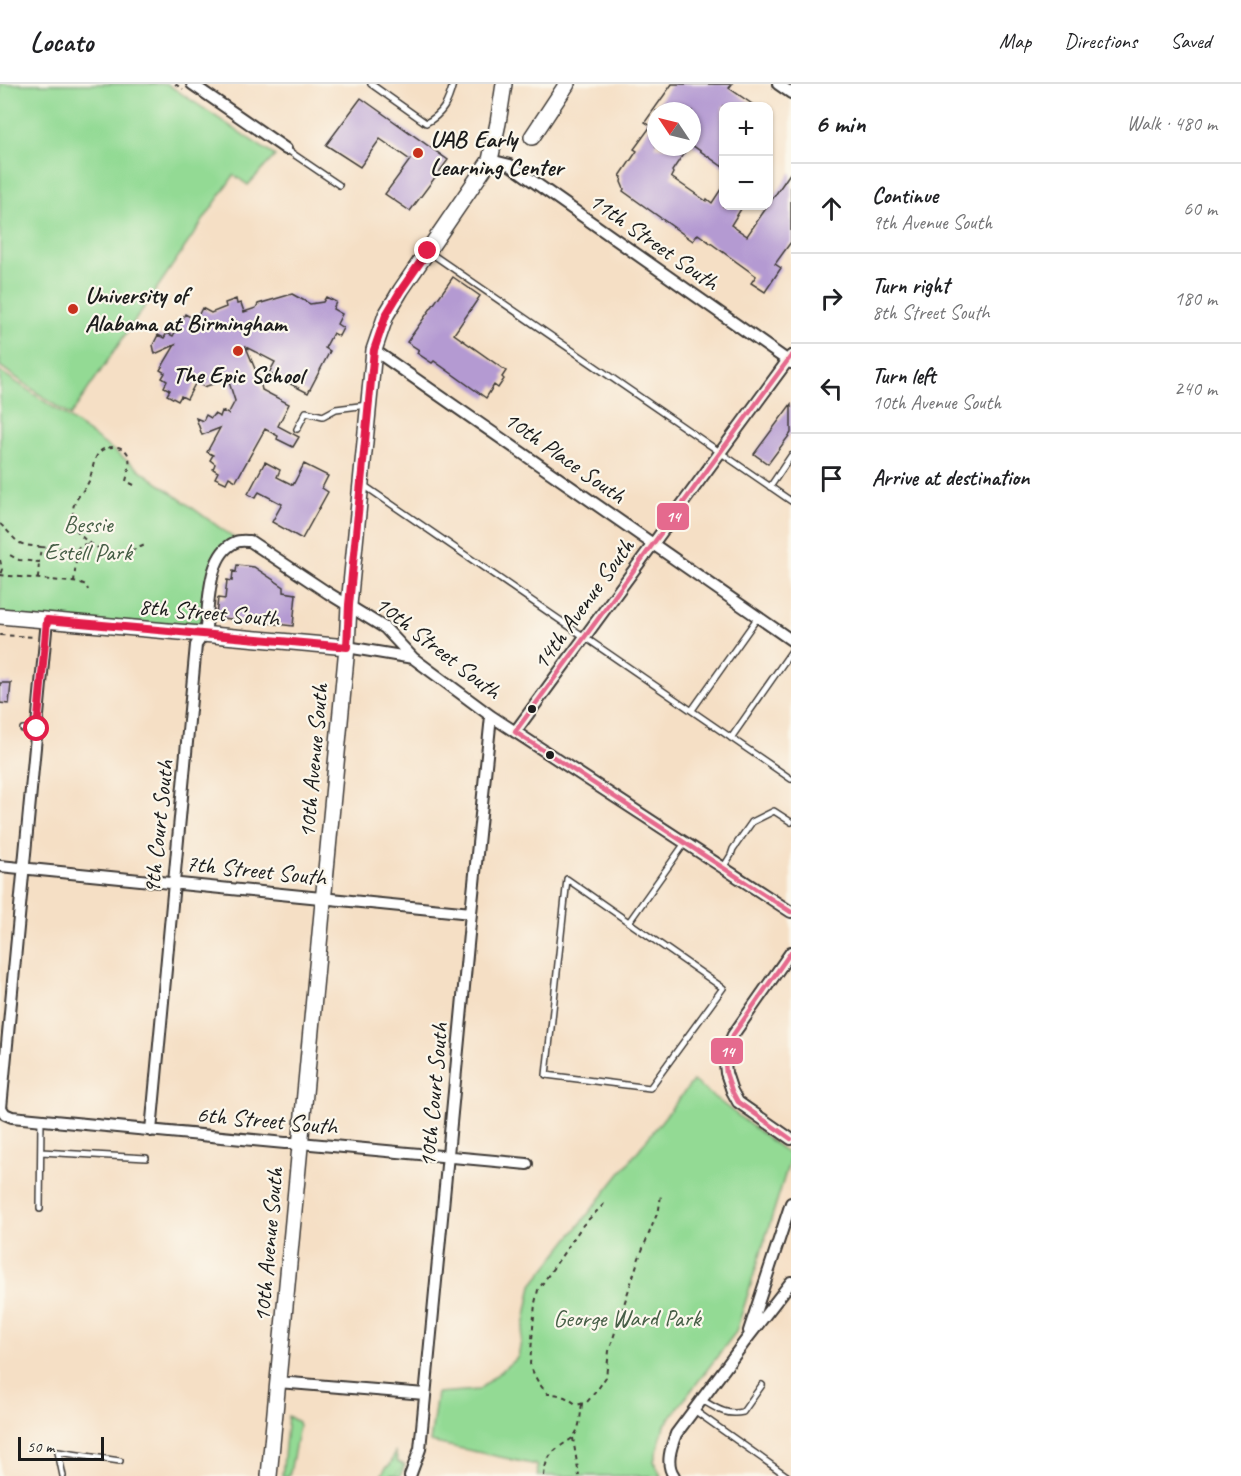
<!DOCTYPE html>
<meta charset="utf-8">
<style>
body{margin:0;font-family:Caveat,sans-serif;background:#f6f6f6;color:#202124}
.controls{position:absolute;right:18px;top:18px;display:grid;overflow:hidden;border-radius:12px;box-shadow:0 2px 4px #0004}
.controls button{width:54px;height:54px;display:grid;place-items:center;padding:0;border:0;border-bottom:2px solid #e0e0e0;background:#fff;color:#202124;font:30px sans-serif}
.compass{position:absolute;left:647px;top:18px;width:54px;height:54px;border-radius:50%;background:#fff;box-shadow:0 2px 4px #0004;rotate:305deg}
.scale{position:absolute;left:18px;bottom:15px;width:86px;box-sizing:border-box;padding-left:6px;border:3px solid #1c1c1c;border-top:0;font-size:16px;line-height:21px;white-space:nowrap;color:#1c1c1c;-webkit-text-stroke:4px #fbf7ec;paint-order:stroke}
.stop{position:absolute;width:18px;height:18px;margin:-14px;border:4px solid #e11d48;border-radius:50%;background:#fff}
.stop.end{background:#e11d48;border-color:#fff;box-shadow:0 2px 6px #0008}
.list{margin:0;padding:0;list-style:none}
h2{display:flex;justify-content:space-between;align-items:center;height:78px;margin:0;padding:0 24px;font-size:26px}
h2 small{font-size:20px;font-weight:400;color:#757577}
.list li{display:grid;grid-template-columns:39px 1fr auto;gap:18px;align-items:center;box-sizing:border-box;height:90px;padding:0 24px;border-top:2px solid #e0e0e0}
.list b{display:block;font-size:22px;white-space:nowrap}
.list p{margin:0;font-size:20px;white-space:nowrap;color:#757577}
.list em{font-size:20px;font-style:normal;color:#757577}
.icon{flex:none;width:33px;height:33px;fill:none;stroke:currentColor;stroke-width:2;stroke-linecap:round;stroke-linejoin:round}
.map{position:relative;flex:none;width:791px;height:1392px;overflow:hidden}
header{display:flex;align-items:center;gap:36px;box-sizing:border-box;height:84px;padding:0 30px;background:#fff;border-bottom:2px solid #e0e0e0}
header strong{font-size:28px}
nav{display:flex;gap:33px;margin-inline-start:auto;font-size:21px}
main{display:flex}
aside{flex:1;background:#fff}
.map>svg:first-child{display:block}
.green{fill:#93da94;stroke:#587b58;stroke-width:1.5}
.garden{fill:url(#garden-furrows);stroke:#587b58;stroke-width:1.5}
.building{fill:#b49ad2}
.lines{fill:none;stroke-linecap:round;stroke-linejoin:round}
.lane-casing{stroke:#3d3935;stroke-width:8}
.street-casing{stroke:#3d3935;stroke-width:14}
.secondary-casing{stroke:#3d3935;stroke-width:18}
.path{stroke:#3d3935;stroke-width:2;stroke-dasharray:4.5 4.5;stroke-linecap:butt}
.lane{stroke:#fff;stroke-width:5}
.street{stroke:#fff;stroke-width:10}
.secondary{stroke:#fff;stroke-width:15}
.bus-1-casing{stroke:#fbf7ec;stroke-width:9}
.bus-1{stroke:#e56a8e;stroke-width:4.5}
.route{stroke:#e11d48;stroke-width:8}
.poi-dot{fill:#c8321e;stroke:#fbf7ec;stroke-width:2}
.bus-dot{fill:#1c1c1c;stroke:#fbf7ec;stroke-width:2}
.labels{text-anchor:middle;stroke-width:4.5;stroke-linejoin:round;paint-order:stroke}
.poi-label{font-size:24px;font-weight:bold;fill:#1c1c1c;stroke:#fbf7ec;text-anchor:start}
.street-label{font-size:24px;fill:#1c1c1c;stroke:#fbf7ec}
.park-label{font-size:24px;fill:#465e46;stroke:#fbf7ec}
.line-badge{stroke:#fbf7ec;stroke-width:2}
.badge-label{font-size:16px;text-anchor:middle;font-weight:bold;fill:#fff}
</style>
<header>
<strong>Locato</strong>
<nav><a>Map</a><a>Directions</a><a>Saved</a></nav>
</header>
<main>
<div class="map">
<svg width="791" height="1392" viewBox="0 0 791 1392">
<defs>
<pattern id="garden-furrows" width="10" height="10" patternUnits="userSpaceOnUse" patternTransform="scale(1.5)"><rect width="10" height="10" fill="#93da94"/><path d="M-1 1l2-2M0 10L10 0M9 11l2-2" fill="none" stroke="#7eba7f"/></pattern>
</defs>
<rect width="100%" height="100%" fill="#fbf7ec"/>
<filter id="ink" filterUnits="userSpaceOnUse"><feTurbulence type="fractalNoise" baseFrequency=".0167" numOctaves="2"/><feDisplacementMap in="SourceGraphic" scale="12" xChannelSelector="R" yChannelSelector="G"/><feConvolveMatrix kernelMatrix="1 2 1 2 8 2 1 2 1" color-interpolation-filters="sRGB"/></filter>
<filter id="wash" filterUnits="userSpaceOnUse"><feTurbulence type="fractalNoise" baseFrequency=".008" numOctaves="4" result="noise"/><feDisplacementMap in="SourceGraphic" scale="24" xChannelSelector="R" yChannelSelector="G"/><feGaussianBlur stdDeviation="1.35" result="paint"/><feColorMatrix in="noise" values="0 0 0 0 0 0 0 0 0 0 0 0 0 0 0 0 0 1.4 0 .05"/><feComposite in="paint" operator="in"/></filter>
<g filter="url(#wash)">
<rect width="100%" height="100%" fill="#f5dfc5"/>
<path class="green" d="M0 0H167L275 72 248 101 234 91 70 332 0 282Z
M0 287 70 335 238 457 223 468 203 551 0 532Z
M693 997 791 1072 736 1248 664 1342 654 1377 661 1392H538L537 1381 430 1358 437 1309 478 1306 518 1273 532 1201Z
M288 1332 298 1338 299 1342 290 1389 288 1392H282Z"/>
<path class="garden" d="M395 1368 398 1378 405 1381 400 1392H396L391 1390 390 1392H381L386 1383 390 1381Z"/>
<g id="blocks">
<path class="building" d="M672 0H732L729 4 755 22H723V83L692 61V27H656V63H688L672 87 673 89 671 93 706 117 707 115 712 119 723 102V122H736L741 125 731 141 747 152 791 88V158L775 180 781 184 765 208 751 199 756 192 698 150 693 157 623 107 624 105 621 98 622 93 620 92 637 67 634 65 651 42 645 38Z
M361 14 448 76 410 127 385 110 410 76 380 55 360 83 326 61Z
M453 193 480 212 454 250 506 287 502 293 504 295 498 304 494 301 486 314 434 277 432 279 417 269 419 266 407 258Z
M292 210 310 220 323 218 326 213 336 218 333 225 342 230 337 240 343 244 339 252 333 249 325 264 330 267 308 309 269 289 275 278 246 263 260 297 262 306 289 320 278 342 299 353 293 363 277 355 278 352 265 345 236 397 229 393 226 399 215 394 218 388 213 385 215 380 210 376 213 371 207 368 220 344 202 351 196 334 203 337 206 331 211 334 214 330 220 333 222 327 228 330 235 317 228 295 204 303 196 298 187 315 181 312 178 317 167 311 170 306 164 303 167 297 162 294 165 289 160 286 175 261 155 270 153 261 158 251 164 254 167 249 173 252 185 230 196 236 202 224 211 229 226 223 225 219 236 215 237 220 241 219 244 228 256 224 258 220Z
M791 320V349L768 380 754 370Z
M265 378 280 386 277 393 293 401 304 380 328 392 322 404 328 408 302 455 272 438 282 420 259 408 255 414 248 410Z
M237 481 254 483 284 503V508L296 510 293 542 222 534V533L216 532 218 514 225 515 227 496 232 497 233 487 236 488Z
M0 599H11L9 620 0 619Z"/>
</g>
</g>
<g filter="url(#ink)">
<use href="#blocks" fill-opacity="0" stroke="#3d3935" stroke-width="1.5"/>
<g class="lines">
<defs>
<path id="lane" d="M371 0 426 39C443 30 448 19 453 0
M286 65 339 101
M429 168 791 417
M297 345 306 328 323 332 336 325 367 321
M362 400 791 695
M770 403 791 372
M692 626 758 533
M23 645H37
M731 654 791 568
M723 784 731 771 733 765 752 738 774 727 791 738
M567 795 723 904 650 1004 546 991Z
M629 838 685 759
M41 1068 146 1074
M40 1125 41 1036
M702 1316C716 1324 726 1332 743 1328L762 1301
M694 1326 787 1392
M63 1392 58 1368 120 1377"/>
<path id="street" d="M192 0 286 65
M778 0 791 9
M490 76 510 81 791 279
M374 266 791 556
M47 536 1 1024 5 1030 12 1033 285 1059H300L527 1080
M347 563 413 574
M515 648 791 272
M0 782 471 829
M791 868 733 951 728 963 725 979 726 989 732 1007 738 1018 745 1023 791 1055
M151 1047 196 561 203 551 206 543C209 518 208 469 236 458 240 456 246 457 250 457L328 509 385 544 413 574 491 632 791 828
M749 1247 791 1119
M278 1298 425 1310
M410 1392 420 1365 471 829 491 632
M674 1392C665 1380 671 1363 676 1350L746 1256 791 1198"/>
<path id="secondary" d="M532 53 567 0
M0 532 347 563
M269 1392 347 563 349 521 374 266 386 231 401 206 490 76 498 39 504 0"/>
</defs>
<use href="#lane" class="lane-casing"/>
<use href="#street" class="street-casing"/>
<use href="#secondary" class="secondary-casing"/>
<path class="path" d="M175 0 183 5
M134 401 126 397C129 385 135 366 117 363 114 363 107 363 104 365 93 369 93 388 89 397 85 406 77 412 74 421 73 422 73 428 73 430 73 444 79 452 91 460 112 473 126 470 147 460
M0 440C8 446 13 455 20 459 26 462 34 462 41 463L39 478 19 476 8 470
M41 463 77 466 80 461 90 460
M0 476 2 485 0 491
M0 491 81 499 86 501 88 506
M38 494 39 478
M74 498 77 466
M0 551 36 553
M604 1120 583 1141 538 1206 535 1219 530 1280C534 1292 539 1301 548 1310 560 1310 567 1313 577 1321L587 1318 598 1305 606 1293 609 1267 639 1174 659 1125 661 1111
M573 1354 579 1392
M544 1392C545 1377 550 1369 562 1361 566 1358 571 1356 574 1352 581 1342 580 1331 582 1320"/>
<use href="#lane" class="lane"/>
<use href="#street" class="street"/>
<use href="#secondary" class="secondary"/>
<defs>
<path id="bus-1" d="M791 272 515 648 791 828
M791 868 733 951 728 963 725 979 726 989 732 1007 738 1018 791 1055"/>
</defs>
<use href="#bus-1" class="bus-1-casing"/>
<use href="#bus-1" class="bus-1"/>
</g>
</g>
<g class="lines" filter="url(#ink)">
<path class="route" d="M37 645 47 536 347 563 349 521 374 266 386 231 401 206 428 167"/>
</g>
<g class="poi-dot">
<circle cx="418" cy="69" r="6"/>
<circle cx="73" cy="225" r="6"/>
<circle cx="238" cy="267" r="6"/>
</g>
<g class="bus-dot">
<circle cx="532" cy="625" r="5"/>
<circle cx="550" cy="671" r="5"/>
</g>
<g class="labels">
<g class="poi-label">
<text x="430" y="63">UAB Early<tspan x="430" dy="28">Learning Center</tspan></text>
<text x="85" y="219">University of<tspan x="85" dy="28">Alabama at Birmingham</tspan></text>
<text x="238" y="299" text-anchor="middle">The Epic School</text>
</g>
<g class="street-label">
<text transform="translate(654 157) rotate(35)" y="8">11th Street South</text>
<text transform="translate(565 373) rotate(35)" y="8">10th Place South</text>
<text transform="translate(583 520) rotate(-54)" y="8">14th Avenue South</text>
<text transform="translate(209 528) rotate(5)" y="8">8th Street South</text>
<text transform="translate(438 563) rotate(38)" y="8">10th Street South</text>
<text transform="translate(313 677) rotate(-85)" y="8">10th Avenue South</text>
<text transform="translate(158 743) rotate(-84)" y="8">9th Court South</text>
<text transform="translate(256 786) rotate(6)" y="8">7th Street South</text>
<text transform="translate(433 1011) rotate(-85)" y="8">10th Court South</text>
<text transform="translate(267 1036) rotate(5)" y="8">6th Street South</text>
<text transform="translate(268 1161) rotate(-85)" y="8">10th Avenue South</text>
</g>
<g class="park-label">
<text x="88" y="448">Bessie<tspan x="88" dy="28">Estell Park</tspan></text>
<text x="627" y="1242">George Ward Park</text>
</g>
</g>
<g class="line-badge">
<rect x="656" y="418" width="34" height="29" rx="6" fill="#e56a8e"/>
<rect x="710" y="953" width="34" height="28" rx="6" fill="#e56a8e"/>
</g>
<g class="badge-label">
<text x="673" y="438">14</text>
<text x="727" y="973">14</text>
</g>
</svg>
<div class="controls">
<button>+</button>
<button>−</button>
</div>
<svg class="compass" viewBox="-18 -18 36 36"><path d="M0-13l5 13h-10z" fill="#e53935"/><path d="M0 13l5-13h-10z" fill="#757577"/></svg>
<div class="scale">50 m</div>
<div class="stop" style="left:37px;top:645px"></div>
<div class="stop end" style="left:428px;top:167px"></div>
</div>
<aside>
<h2>6 min<small>Walk · 480 m</small></h2>
<ul class="list">
<li><svg class="icon" aria-label="ahead" viewBox="0 0 24 24"><path d="M12 20V5M6 11l6-6 6 6"/></svg><div><b>Continue</b><p>9th Avenue South</p></div><em>60 m</em></li>
<li><svg class="icon" aria-label="right" viewBox="0 0 24 24"><path d="M7 20v-9h11M14 6l5 5-5 5"/></svg><div><b>Turn right</b><p>8th Street South</p></div><em>180 m</em></li>
<li><svg class="icon" aria-label="left" viewBox="0 0 24 24"><path d="M17 20v-9H6M10 6l-5 5 5 5"/></svg><div><b>Turn left</b><p>10th Avenue South</p></div><em>240 m</em></li>
<li><svg class="icon" aria-label="arrive" viewBox="0 0 24 24"><path d="M6 21V4h12l-3 4 3 4H6"/></svg><div><b>Arrive at destination</b></div></li>
</ul>
</aside>
</main>
